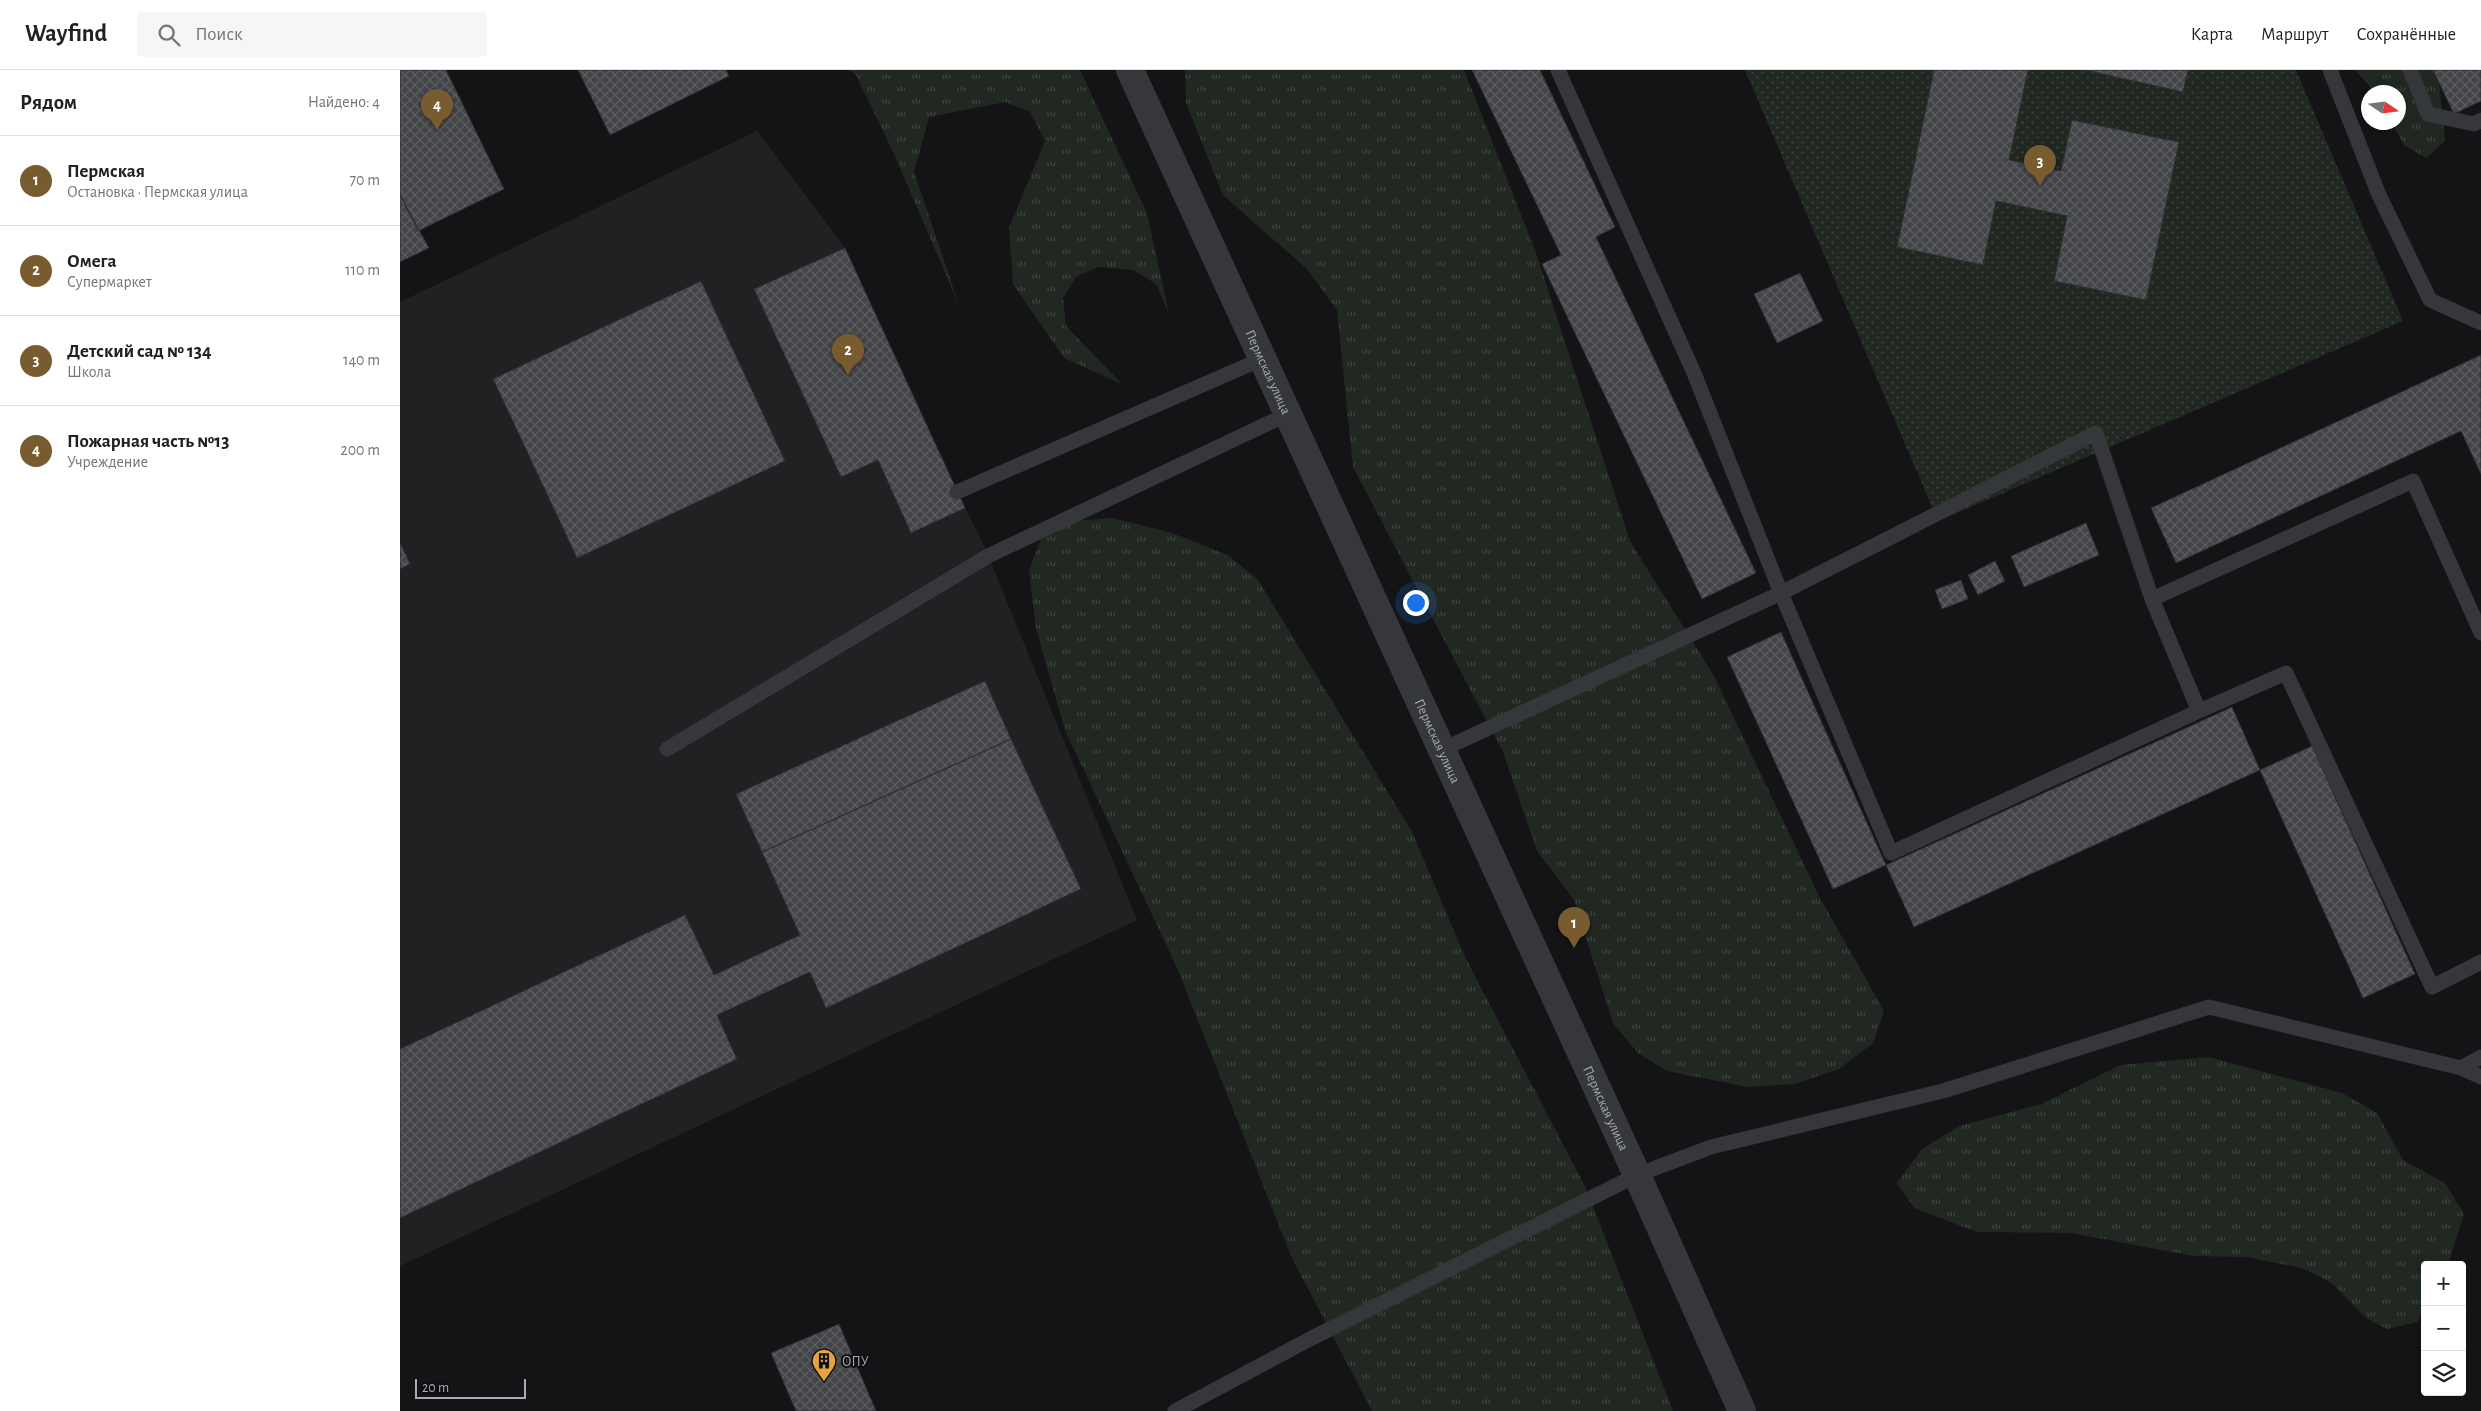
<!DOCTYPE html>
<html lang="ru">
<meta charset="utf-8">
<style>
body{margin:0;font-family:"Alegreya Sans",sans-serif;background:#f6f6f6;color:#202124}
.controls{position:absolute;right:15px;bottom:15px;display:grid;overflow:hidden;border-radius:5px;box-shadow:0 2px 8px #0003}
.controls button{width:45px;height:45px;display:grid;place-items:center;padding:0;border:0;border-bottom:1px solid #e0e0e0;background:#fff;color:#202124;font:25px sans-serif}
.compass{position:absolute;left:1961px;top:15px;width:45px;height:45px;border-radius:50%;background:#fff;box-shadow:0 2px 8px #0003;rotate:103deg}
.scale{position:absolute;left:15px;bottom:12px;width:111px;box-sizing:border-box;padding-left:5px;border:2px solid #a7acb5;border-top:0;font-size:14px;line-height:18px;white-space:nowrap;color:#a7acb5;-webkit-text-stroke:4px #0f0f11;paint-order:stroke}
.you{position:absolute;left:1015px;top:532px;width:18px;height:18px;margin:-12px;border:4px solid #fff;border-radius:50%;background:#1a73e8;box-shadow:0 0 0 8px #1a73e833}
.badge{display:grid;place-items:center;width:32px;height:32px;border-radius:50%;background:#785c30;color:#fff;font-size:16px;font-weight:700}
.pin{position:absolute;translate:-50% -41px;filter:drop-shadow(0 1px 2px #0008)}
.pin::after{content:'';position:absolute;top:26px;width:18px;height:15px;background:inherit;clip-path:polygon(0 0,100% 0,50% 100%)}
.list{margin:0;padding:0;list-style:none}
h2{display:flex;justify-content:space-between;align-items:center;height:65px;margin:0;padding:0 20px;font-size:21px}
h2 small{font-size:16px;font-weight:400;color:#757577}
.list li{display:grid;grid-template-columns:32px 1fr auto;gap:15px;align-items:center;box-sizing:border-box;height:90px;padding:0 20px;border-top:1px solid #e0e0e0}
.list b{display:block;font-size:19px;white-space:nowrap}
.list p{margin:0;font-size:16px;white-space:nowrap;color:#757577}
.list em{font-size:16px;font-style:normal;color:#757577}
.icon{flex:none;width:28px;height:28px;fill:none;stroke:currentColor;stroke-width:2;stroke-linecap:round;stroke-linejoin:round}
.map{position:relative;flex:none;width:2081px;height:1341px;overflow:hidden}
header{display:flex;align-items:center;gap:30px;box-sizing:border-box;height:70px;padding:0 25px;background:#fff;border-bottom:1px solid #e0e0e0}
header strong{font-size:24px}
nav{display:flex;gap:28px;margin-inline-start:auto;font-size:18px}
.search{width:350px;height:45px;background:#f6f6f6;display:flex;align-items:center;gap:12px;box-sizing:border-box;padding:0 18px;border-radius:5px;color:#757577;font-size:19px}
main{display:flex}
aside{flex:1;background:#fff}
.map>svg:first-child{display:block}
.built{fill:#202123}
.grass{fill:url(#grass-tufts)}
.park{fill:url(#park-dots)}
.building{fill:url(#building-cross-hatch);stroke:#2e2f32}
.lines{fill:none;stroke-linecap:round;stroke-linejoin:round}
.service{stroke:#36373b;stroke-width:15}
.tertiary{stroke:#36373b;stroke-width:28}
.labels{text-anchor:middle;stroke-width:4;stroke-linejoin:round;paint-order:stroke}
.street-label{font-size:14px;fill:#a7acb5;stroke:#0f0f11}
.poi-label{font-size:14px;fill:#a7acb5;stroke:#0f0f11;text-anchor:start}
</style>
<header>
<strong>Wayfind</strong>
<div class="search"><svg class="icon" aria-label="search" viewBox="0 0 24 24"><circle cx="10" cy="10" r="6"/><path d="M15 15l6 6"/></svg>Поиск</div>
<nav><a>Карта</a><a>Маршрут</a><a>Сохранённые</a></nav>
</header>
<main>
<aside>
<h2>Рядом<small>Найдено: 4</small></h2>
<ul class="list">
<li><span class="badge">1</span><div><b>Пермская</b><p>Остановка · Пермская улица</p></div><em>70 m</em></li>
<li><span class="badge">2</span><div><b>Омега</b><p>Супермаркет</p></div><em>110 m</em></li>
<li><span class="badge">3</span><div><b>Детский сад № 134</b><p>Школа</p></div><em>140 m</em></li>
<li><span class="badge">4</span><div><b>Пожарная часть №13</b><p>Учреждение</p></div><em>200 m</em></li>
</ul>
</aside>
<div class="map">
<svg width="2081" height="1341" viewBox="0 0 2081 1341">
<defs>
<pattern id="grass-tufts" width="24" height="20" patternUnits="userSpaceOnUse" patternTransform="scale(1.25)"><rect width="24" height="20" fill="#212821"/><path d="M3 7l-1-3M5 7V3M7 7l1-3M15 17l-1-3M17 17v-4M19 17l1-3" fill="none" stroke="#3e443f"/></pattern>
<pattern id="park-dots" width="8" height="8" patternUnits="userSpaceOnUse" patternTransform="scale(1.25)"><rect width="8" height="8" fill="#212821"/><path d="M2 2h.1M6 6h.1" fill="none" stroke="#3e443f" stroke-width="1.8" stroke-linecap="round"/></pattern>
<pattern id="building-cross-hatch" width="8" height="8" patternUnits="userSpaceOnUse" patternTransform="scale(1.25)"><rect width="8" height="8" fill="#434549"/><path d="M0 0l8 8M0 8l8-8" fill="none" stroke="#5b5d61"/></pattern>
</defs>
<rect width="100%" height="100%" fill="#141416"/>
<path class="built" d="M357 61 445 178 565 438 583 473 737 850 0 1196V232Z"/>
<path class="grass" d="M449 0H680L747 143 769 244 756 214 733 200 698 197 676 207 663 228 666 256 722 314 664 288 613 214 609 158 645 71 630 42 605 32 529 47 514 102 559 235 495 86 456 5Z
M785 0H1064L1135 180 1230 471 1314 606 1420 828 1484 941 1473 973 1439 999 1395 1014 1348 1017 1267 1001 1238 983 1213 953 1174 830 1137 781 1103 682 953 397 937 240 907 199 823 125 786 33Z
M1955 0H2038L2045 71 2026 88 2004 75 1992 53 1998 52V22H1975Z
M713 448 772 463 828 485 858 510 1012 762 1066 889 1185 1116 1273 1341H972L891 1186 778 900 665 660 636 559 629 500 641 469 674 451Z
M1809 987 1942 1023 1977 1043 2003 1090 2045 1113 2064 1144 2048 1195H2025V1240L2017 1252 1987 1259 1967 1249 1932 1213 1902 1198 1846 1187 1794 1186 1671 1163 1577 1162 1514 1138 1497 1113 1522 1079 1559 1056 1641 1034 1721 995Z"/>
<path class="park" d="M1345 0H1896L2003 251 1538 451Z"/>
<path class="building" d="M0 0H46L104 119 18 161 0 125Z
M178 0H326L329 6 210 65Z
M1072 0H1140L1215 157 1196 167 1356 503 1302 529 1142 194 1161 185Z
M1534 0H1628L1609 90 1661 101 1672 50 1779 72 1746 230 1654 211 1667 146 1596 131 1583 195 1497 177Z
M1685 0H1788L1783 22Z
M2033 0H2081V31L2054 44Z
M0 125 29 178 0 192Z
M445 178 565 438 511 463 478 390 441 407 354 219Z
M1400 203 1423 251 1377 273 1354 224Z
M301 211 385 391 177 488 93 309Z
M2081 285V404L2061 361 1776 493 1751 438Z
M1686 453 1699 485 1624 517 1611 486Z
M0 472 10 494 0 499Z
M1595 491 1605 511 1578 525 1568 505Z
M1561 510 1568 529 1542 539 1535 520Z
M1381 562 1486 795 1433 819 1327 587Z
M585 611 611 669 362 782 336 724Z
M1832 637 1860 700 1514 857 1486 795Z
M611 669 681 819 426 938 410 902 317 945 337 989 0 1148V979L285 845 314 905 400 865 362 782Z
M1912 676 2015 904 1963 928 1860 700Z
M439 1254 476 1341H396L371 1283Z"/>
<g class="lines">
<path class="service" d="M1158 0 1294 303 1381 523 1491 783 1799 641 1752 529 2013 411 2081 563
M1930 0 1979 125 2030 230 2081 253
M2010 0 2028 44 2074 54 2081 50
M557 422 862 289
M1799 641 1886 603 2032 917 2081 892
M267 679 588 486 888 344
M1041 680 1381 523 1696 363 1752 529
M2061 998 2081 1007
M775 1341 910 1269 1237 1105 1311 1077 1543 1021 1809 937 2061 998 2081 987"/>
<path class="tertiary" id="s1" d="M730 0 1237 1105 1342 1341"/>
</g>
<defs>
<symbol id="building-pin" viewBox="-11 -11 22 30"><path d="M0 17L-7.5 6A9.5 9.5 0 1 1 7.5 6Z" fill="#e4a53f" stroke="#0f0f11"/><path d="M-4-6H4V6H1V3H-1V6H-4ZM-2.5-4.3h1.7v1.8h-1.7ZM.8-4.3h1.7v1.8H.8ZM-2.5-1h1.7V.8h-1.7ZM.8-1h1.7V.8H.8Z" fill="#111"/></symbol>
</defs>
<g fill-rule="evenodd">
<use href="#building-pin" x="410" y="1277" width="28" height="38"/>
</g>
<g class="labels">
<g class="street-label">
<text dy="5" stroke="none"><textPath href="#s1" startOffset="332">Пермская улица</textPath></text>
<text dy="5" stroke="none"><textPath href="#s1" startOffset="738">Пермская улица</textPath></text>
<text dy="5" stroke="none"><textPath href="#s1" startOffset="1142">Пермская улица</textPath></text>
</g>
<g class="poi-label">
<text x="442" y="1296">ОПУ</text>
</g>
</g>
</svg>
<div class="controls">
<button>+</button>
<button>−</button>
<button><svg class="icon" aria-label="layers" viewBox="0 0 24 24"><path d="M12 4l9 5-9 5-9-5zM3 14l9 5 9-5"/></svg></button>
</div>
<svg class="compass" viewBox="-18 -18 36 36"><path d="M0-13l5 13h-10z" fill="#e53935"/><path d="M0 13l5-13h-10z" fill="#757577"/></svg>
<div class="scale">20 m</div>
<div class="you"></div>
<div class="pin badge" style="left:1174px;top:878px">1</div>
<div class="pin badge" style="left:448px;top:305px">2</div>
<div class="pin badge" style="left:1640px;top:116px">3</div>
<div class="pin badge" style="left:37px;top:60px">4</div>
</div>
</main>
